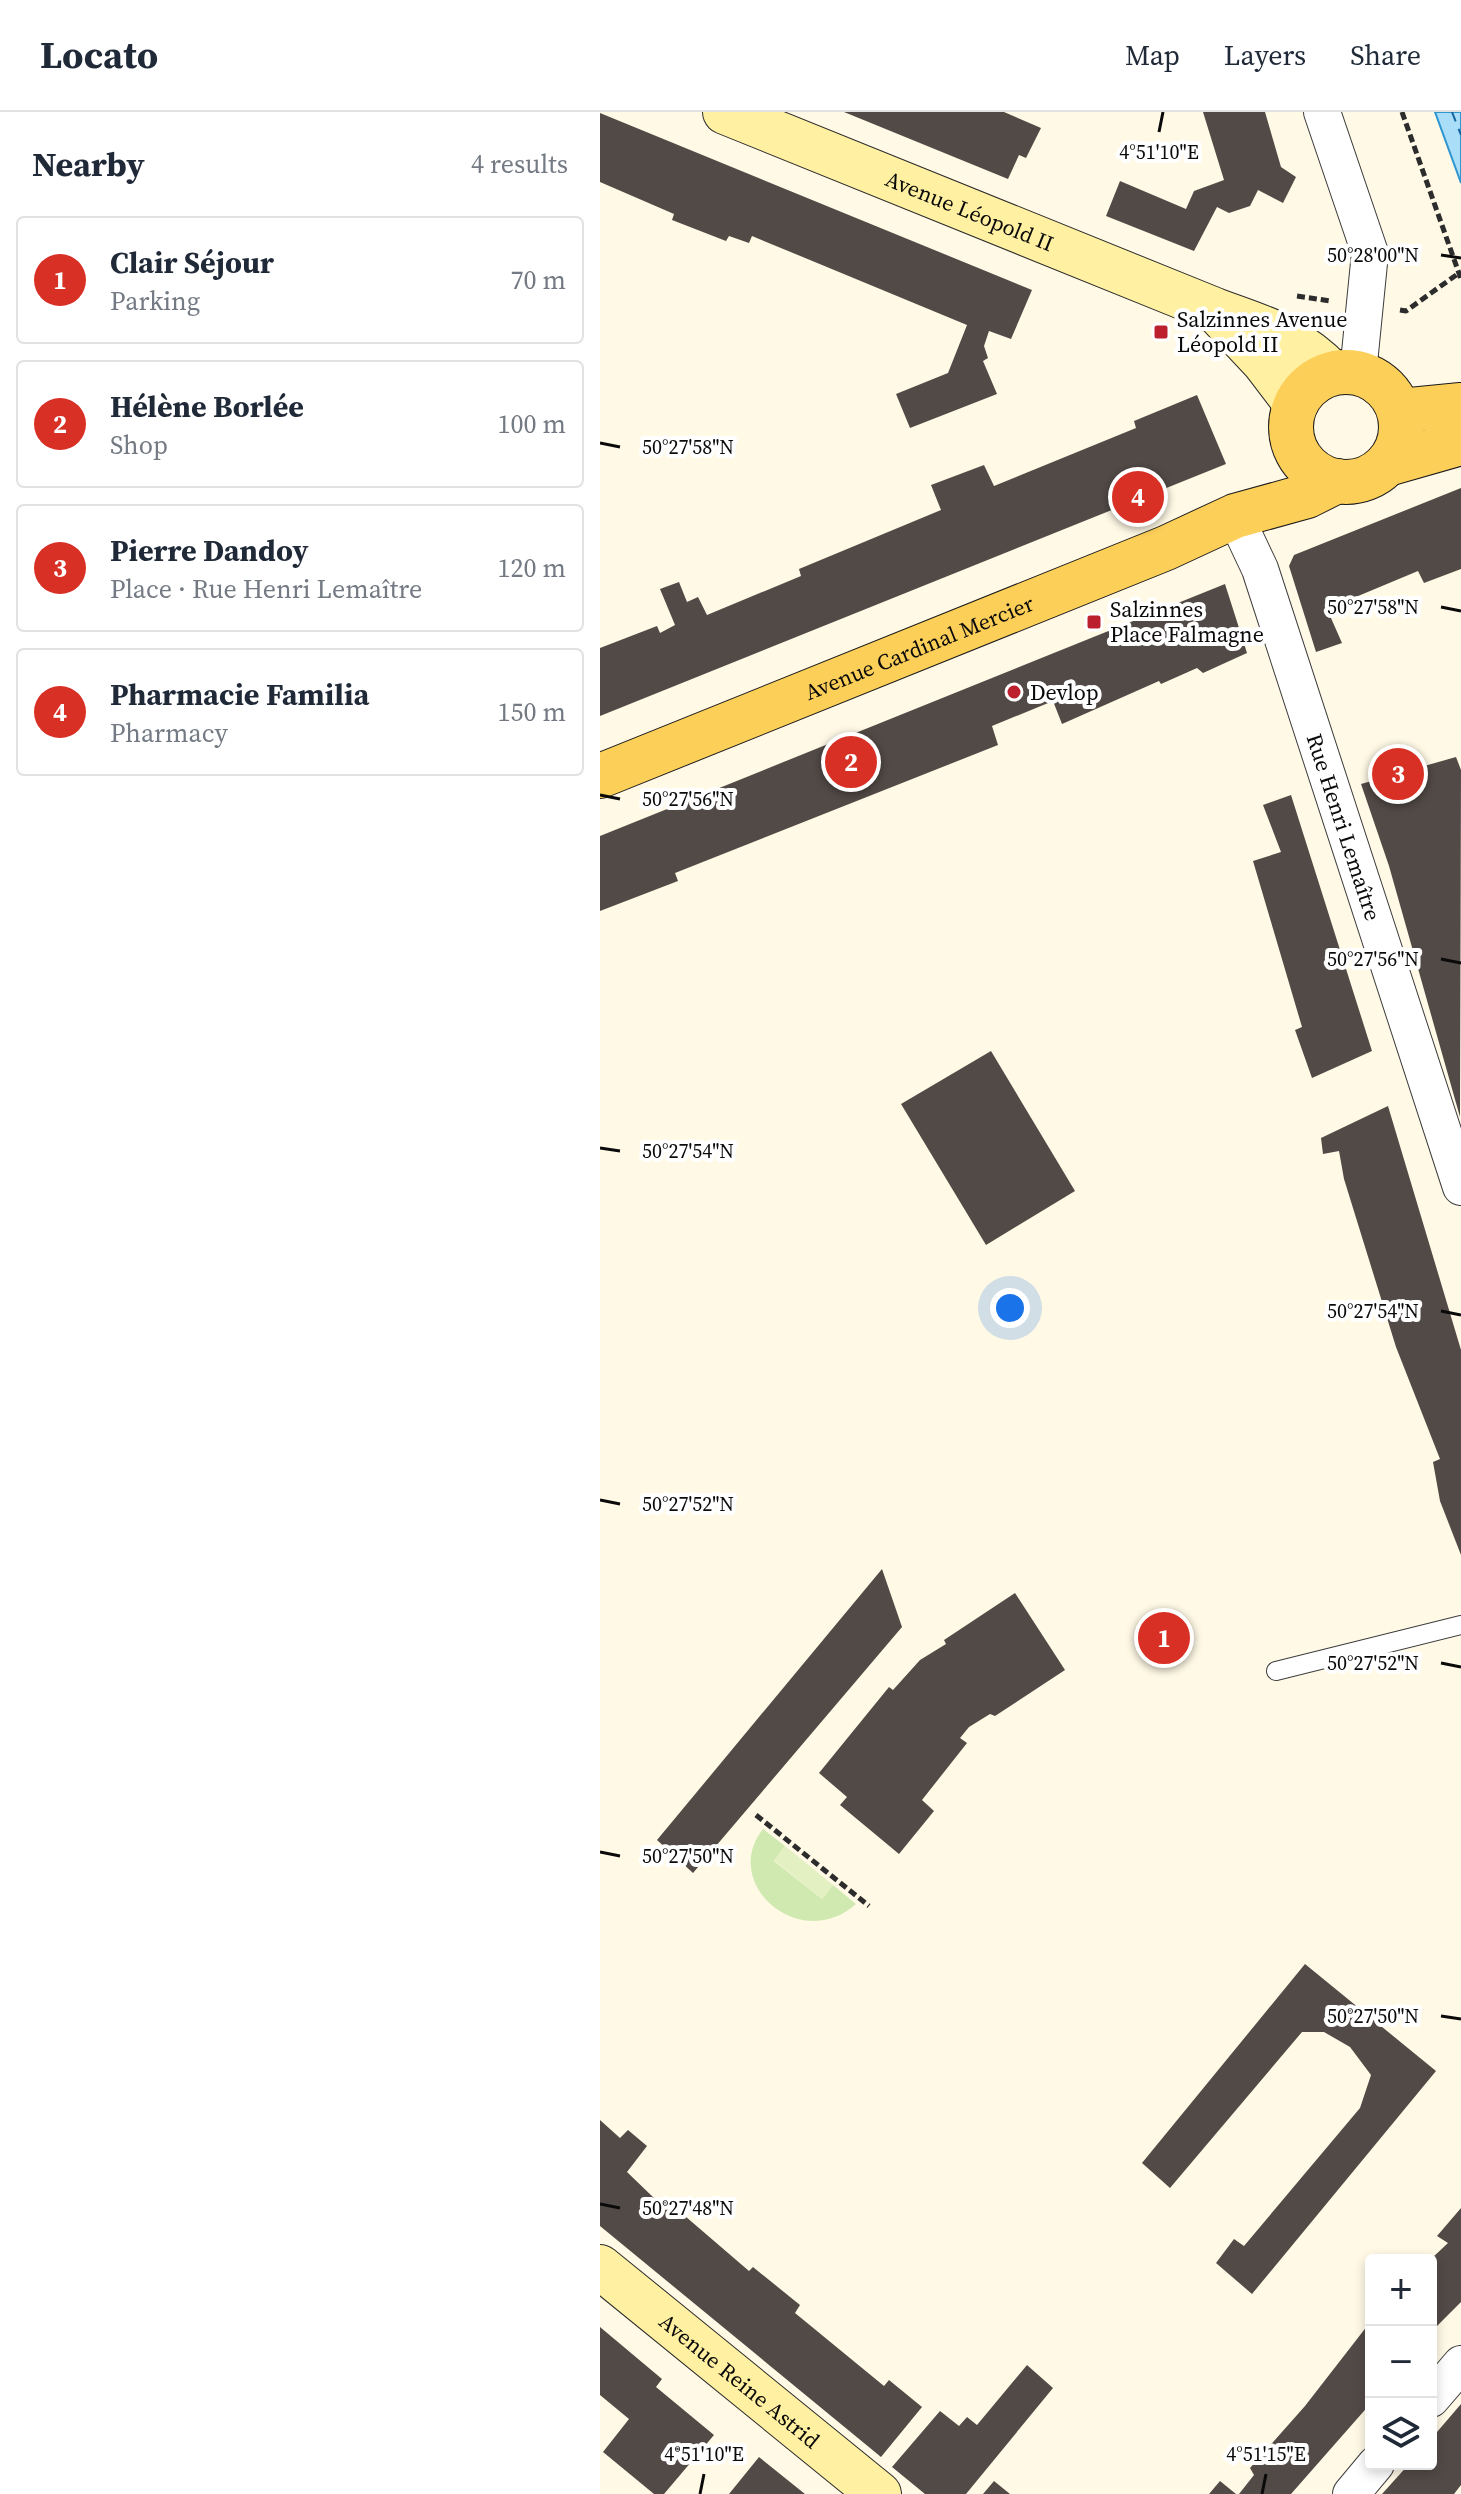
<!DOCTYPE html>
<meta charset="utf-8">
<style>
body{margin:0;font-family:"Source Serif 4",serif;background:#f2f2f3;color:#1f2937}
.controls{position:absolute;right:24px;bottom:24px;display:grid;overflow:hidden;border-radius:8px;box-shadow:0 4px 12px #0003}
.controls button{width:72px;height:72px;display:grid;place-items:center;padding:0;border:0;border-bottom:2px solid #e0e1e3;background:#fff;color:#1f2937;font:40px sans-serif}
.you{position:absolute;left:410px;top:1196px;width:28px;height:28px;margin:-20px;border:6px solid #fff;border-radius:50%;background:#1a73e8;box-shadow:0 0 0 12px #1a73e833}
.badge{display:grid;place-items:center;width:52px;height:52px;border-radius:50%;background:#d93025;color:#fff;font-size:26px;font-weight:700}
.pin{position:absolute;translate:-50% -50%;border:4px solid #fff;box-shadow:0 2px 8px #0006}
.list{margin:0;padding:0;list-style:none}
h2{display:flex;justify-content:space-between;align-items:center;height:104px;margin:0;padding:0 32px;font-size:34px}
h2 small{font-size:26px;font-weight:400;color:#747a83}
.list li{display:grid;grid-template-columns:52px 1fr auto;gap:24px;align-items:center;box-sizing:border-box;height:128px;margin:0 16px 16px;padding:0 16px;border:2px solid #e0e1e3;border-radius:8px}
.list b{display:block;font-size:30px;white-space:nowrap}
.list p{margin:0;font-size:26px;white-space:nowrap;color:#747a83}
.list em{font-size:26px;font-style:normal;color:#747a83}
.icon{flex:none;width:44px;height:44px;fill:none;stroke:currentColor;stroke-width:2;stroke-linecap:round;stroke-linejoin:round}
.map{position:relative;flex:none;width:861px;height:2382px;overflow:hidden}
header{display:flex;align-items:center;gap:48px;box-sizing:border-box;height:112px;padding:0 40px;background:#fff;border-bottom:2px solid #e0e1e3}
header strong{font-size:38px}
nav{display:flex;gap:44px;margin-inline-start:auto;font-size:28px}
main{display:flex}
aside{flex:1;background:#fff}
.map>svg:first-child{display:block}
.green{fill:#d0e9b0}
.pitch{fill:#e2f0c2}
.water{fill:#aaddf7;stroke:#2f96d0;stroke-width:2}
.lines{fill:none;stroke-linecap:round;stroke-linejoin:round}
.ferry{stroke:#12659d;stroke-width:2;stroke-dasharray:10 8;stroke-linecap:butt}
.building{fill:#524a46}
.lane-casing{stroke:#3d3d3d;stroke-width:20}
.street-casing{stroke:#3d3d3d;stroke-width:38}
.secondary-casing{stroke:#2c2c2c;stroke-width:46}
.primary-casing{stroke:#1b1b1b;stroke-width:46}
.path{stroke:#2c2c2c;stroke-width:5;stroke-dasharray:8 4;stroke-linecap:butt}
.lane{stroke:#fff;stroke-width:18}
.street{stroke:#fff;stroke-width:36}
.secondary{stroke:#fff1a1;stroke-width:44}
.primary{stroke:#fccf59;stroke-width:44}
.ticks{fill:none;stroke:#0a0a0a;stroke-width:3}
.poi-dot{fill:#bc202d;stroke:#fff;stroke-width:3}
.labels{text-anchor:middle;stroke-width:8;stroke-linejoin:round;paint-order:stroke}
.street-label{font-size:22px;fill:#0a0a0a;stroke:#fff}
.poi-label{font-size:22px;fill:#0a0a0a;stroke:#fff;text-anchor:start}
.ticks-label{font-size:20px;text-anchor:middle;fill:#0a0a0a;stroke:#fff;stroke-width:8;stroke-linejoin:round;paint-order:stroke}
</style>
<header>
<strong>Locato</strong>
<nav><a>Map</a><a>Layers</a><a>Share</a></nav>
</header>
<main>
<aside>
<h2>Nearby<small>4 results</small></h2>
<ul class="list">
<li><span class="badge">1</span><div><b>Clair Séjour</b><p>Parking</p></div><em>70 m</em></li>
<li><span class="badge">2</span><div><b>Hélène Borlée</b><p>Shop</p></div><em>100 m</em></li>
<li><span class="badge">3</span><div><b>Pierre Dandoy</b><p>Place · Rue Henri Lemaître</p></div><em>120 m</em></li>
<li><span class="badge">4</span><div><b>Pharmacie Familia</b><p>Pharmacy</p></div><em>150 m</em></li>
</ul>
</aside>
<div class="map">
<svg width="861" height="2382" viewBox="0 0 861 2382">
<rect width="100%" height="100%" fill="#fff9e6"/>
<path class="green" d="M163 1717 185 1734 174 1749 222 1787 233 1773 256 1792C199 1842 120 1771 163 1717Z"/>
<path class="pitch" d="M185 1734 233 1773 222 1787 174 1748Z"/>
<path class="water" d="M835 0H861V71Z"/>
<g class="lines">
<path class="ferry" d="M852 0 861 23"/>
</g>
<path class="building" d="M244 0H404L441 16 426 46 419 43 408 67Z
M603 0H665L681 55 696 65 683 91 658 78 650 94 629 101 617 95 594 139 506 104 520 69 586 97 594 79 624 68Z
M0 1 432 178 411 227 389 219 384 234 388 246 383 249 397 282 310 316 296 282 348 261 367 213 152 124 149 131 129 124 126 129 72 108 74 102 0 70Z
M597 283 626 352 0 604V536L57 514 60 521 75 513 60 477 79 470 87 490 98 485 107 503 201 464 199 457 341 398 331 373 384 353 394 374 536 316 534 309Z
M861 376V457L824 471 818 459 727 497 742 531 716 540 689 454 694 443Z
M625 472 647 541 603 561 597 556 561 572 559 569 462 612 453 589 392 614 398 633 75 761 78 769 0 799V724Z
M856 645 861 658 860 1005 789 754 761 672Z
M691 683 772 939 712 966 695 918 702 915 653 749 681 740 663 693Z
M391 939 475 1079 386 1133 301 992Z
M788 994 861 1238V1443L840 1389 833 1350 840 1347 796 1235 744 1067 739 1039 723 1042 721 1026Z
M282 1457 302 1515 93 1761 57 1728Z
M415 1481 465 1558 395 1604 390 1602 369 1615 360 1626 367 1631 322 1688 334 1699 299 1742 240 1693 247 1685 219 1661 289 1575 293 1578 320 1548 346 1532 344 1528Z
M705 1852 836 1959 652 2182 616 2151 634 2127 644 2134 760 1996 771 1963 750 1935 724 1920H702L570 2076 542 2051Z
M0 2008 20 2026 28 2018 47 2034 27 2060 54 2086H64L149 2159 153 2155 200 2193 195 2201 284 2274 289 2268 322 2295 281 2345 0 2114Z
M861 2096V2190L831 2220V2147L848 2131 837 2124Z
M771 2209V2291L691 2382H639L654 2363 650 2356 705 2294Z
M0 2215 62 2267 56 2275 114 2323 64 2382H54L3 2340 29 2307 0 2283Z
M427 2253 453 2276 366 2382H325L292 2355 340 2299 359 2314 367 2305 377 2313Z
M861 2292V2373L854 2382H782L809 2352H831V2327Z
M159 2345 190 2370 205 2382H129Z
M394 2369 410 2382H383Z
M620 2369 636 2382H609Z"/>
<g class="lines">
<defs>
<path id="lane" d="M676 1559 861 1513"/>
<g id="street">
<path d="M722 0 770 141 758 261"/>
<path id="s1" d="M635 404 660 457 861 1075"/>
<path d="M831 2287 861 2252"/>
<path d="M751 2382 776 2352"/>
</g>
<g id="secondary">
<path id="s2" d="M125 0 615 198C663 216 695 223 732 261"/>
<path d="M620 203 664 250 696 292"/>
<path id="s3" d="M0 2155 279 2382"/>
</g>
<g id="primary">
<circle cx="746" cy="315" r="55"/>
<path d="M800 299 861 293"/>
<path d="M787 352 861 331"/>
<path id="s4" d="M0 664 566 436 635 404 707 384 737 369"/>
</g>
</defs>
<use href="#lane" class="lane-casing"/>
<use href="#street" class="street-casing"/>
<use href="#secondary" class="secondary-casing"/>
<use href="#primary" class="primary-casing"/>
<path class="path" d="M802 0 861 167
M697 184 731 189
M800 198 806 199 859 161
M156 1703 269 1794"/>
<use href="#lane" class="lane"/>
<use href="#street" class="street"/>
<use href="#secondary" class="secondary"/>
<use href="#primary" class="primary"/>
</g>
<path class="ticks" d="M559 20 563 0M841 143 861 146M0 331 20 335M841 495 861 499M0 683 20 687M841 847 861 851M0 1036 20 1039M841 1199 861 1203M0 1388 20 1392M841 1551 861 1555M0 1740 20 1744M841 1904 861 1907M0 2092 20 2096M100 2382 104 2362M662 2382 666 2362"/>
<g class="poi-dot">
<rect x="553" y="212" width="16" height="16" rx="4"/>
<rect x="486" y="502" width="16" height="16" rx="4"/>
<circle cx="414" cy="580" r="8"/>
</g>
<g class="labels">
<g class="street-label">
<text dy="8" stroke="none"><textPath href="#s2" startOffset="264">Avenue Léopold II</textPath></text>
<text dy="8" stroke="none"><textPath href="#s4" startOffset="344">Avenue Cardinal Mercier</textPath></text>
<text dy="8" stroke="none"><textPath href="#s1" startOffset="330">Rue Henri Lemaître</textPath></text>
<text dy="8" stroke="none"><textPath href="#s3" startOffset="180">Avenue Reine Astrid</textPath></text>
</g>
<g class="poi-label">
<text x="577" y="215">Salzinnes Avenue<tspan x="577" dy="25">Léopold II</tspan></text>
<text x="510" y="505">Salzinnes<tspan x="510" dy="25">Place Falmagne</tspan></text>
<text x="430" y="588">Devlop</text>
</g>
</g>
<g class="ticks-label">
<text x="559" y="47">4°51'10"E</text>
<text x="773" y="150">50°28'00"N</text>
<text x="88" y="342">50°27'58"N</text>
<text x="773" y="502">50°27'58"N</text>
<text x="88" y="694">50°27'56"N</text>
<text x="773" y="854">50°27'56"N</text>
<text x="88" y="1046">50°27'54"N</text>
<text x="773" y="1206">50°27'54"N</text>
<text x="88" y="1399">50°27'52"N</text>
<text x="773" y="1558">50°27'52"N</text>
<text x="88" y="1751">50°27'50"N</text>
<text x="773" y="1911">50°27'50"N</text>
<text x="88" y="2103">50°27'48"N</text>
<text x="104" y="2349">4°51'10"E</text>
<text x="666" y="2349">4°51'15"E</text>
</g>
</svg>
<div class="controls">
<button>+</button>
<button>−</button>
<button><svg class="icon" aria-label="layers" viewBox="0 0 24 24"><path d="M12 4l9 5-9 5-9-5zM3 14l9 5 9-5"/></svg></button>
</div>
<div class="you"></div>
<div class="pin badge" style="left:564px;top:1526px">1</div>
<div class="pin badge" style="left:251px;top:650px">2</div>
<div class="pin badge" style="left:798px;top:662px">3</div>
<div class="pin badge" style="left:538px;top:385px">4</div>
</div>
</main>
